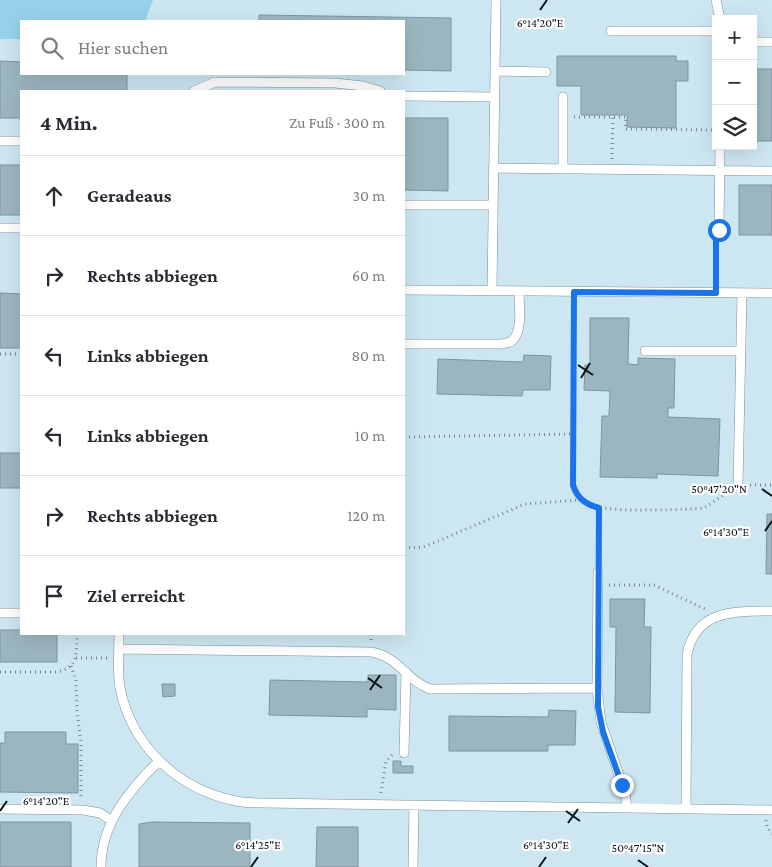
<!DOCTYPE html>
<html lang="de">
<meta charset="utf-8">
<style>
body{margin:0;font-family:"Crimson Pro",serif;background:#f7f7f7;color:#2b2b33}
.controls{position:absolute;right:15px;top:15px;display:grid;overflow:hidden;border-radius:0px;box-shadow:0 5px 20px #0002}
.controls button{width:45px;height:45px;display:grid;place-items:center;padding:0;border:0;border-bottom:1px solid #e1e1e2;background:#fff;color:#2b2b33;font:25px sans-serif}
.stop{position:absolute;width:15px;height:15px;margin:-11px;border:4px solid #1a73e8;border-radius:50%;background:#fff}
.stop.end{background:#1a73e8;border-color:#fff;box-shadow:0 1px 5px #0008}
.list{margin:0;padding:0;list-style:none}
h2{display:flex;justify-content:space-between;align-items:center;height:65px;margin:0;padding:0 20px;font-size:21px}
h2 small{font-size:16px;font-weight:400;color:#7c7c81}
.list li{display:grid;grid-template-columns:32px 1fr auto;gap:15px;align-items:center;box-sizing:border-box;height:80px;padding:0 20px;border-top:1px solid #e1e1e2}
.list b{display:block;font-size:19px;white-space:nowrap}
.list em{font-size:16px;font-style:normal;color:#7c7c81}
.icon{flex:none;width:28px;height:28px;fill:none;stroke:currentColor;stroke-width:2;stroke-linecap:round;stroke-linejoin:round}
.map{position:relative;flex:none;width:772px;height:867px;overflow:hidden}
.search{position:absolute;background:#fff;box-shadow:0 5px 20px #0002;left:20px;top:20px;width:385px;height:55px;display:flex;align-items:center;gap:12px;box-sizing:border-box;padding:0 18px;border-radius:0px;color:#7c7c81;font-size:19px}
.panel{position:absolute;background:#fff;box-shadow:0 5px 20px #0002;left:20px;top:90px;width:385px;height:545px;border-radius:0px}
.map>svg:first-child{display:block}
.green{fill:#95d2e9}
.building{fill:#9cb6c0;stroke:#7c959e}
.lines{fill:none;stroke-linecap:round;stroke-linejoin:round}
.service-casing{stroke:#78919b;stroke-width:10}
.path{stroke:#75878f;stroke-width:3;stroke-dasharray:1 4;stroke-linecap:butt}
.service{stroke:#fff;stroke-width:9}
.route{stroke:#1a73e8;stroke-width:6}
.ticks{fill:none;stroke:#0a1317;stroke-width:2}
.ticks-label{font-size:12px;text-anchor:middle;fill:#0a1317;stroke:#fff;stroke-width:4.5;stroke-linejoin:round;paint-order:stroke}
</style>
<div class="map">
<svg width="772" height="867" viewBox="0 0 772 867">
<rect width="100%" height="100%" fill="#cde7f2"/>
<path class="green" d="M0 0H153L145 21H21V39H0Z"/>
<path class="building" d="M259 15 451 18V71L404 70V21H259Z
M557 56H676V61H688V81H676V128L627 127V115H581V86H557Z
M0 61 21 62V74H127V91H21V118H0Z
M753 69H772V141H753Z
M404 118H448V191L404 190Z
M0 165H21V215H0Z
M739 185H772V235H739Z
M0 293 21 294V348H0Z
M590 318H629L628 364 638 365V358L675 359 674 408H668V417L720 419 718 476 657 474V478L600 477 602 416H609L610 391 584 390 585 365H590Z
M524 355 551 356 550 390H523L522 396 437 394 438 359 523 362Z
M0 453H21V488H0Z
M767 514H772V574H766Z
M610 599H645L644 627H651L650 713 615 712 616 627H610Z
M0 630H21V634H57V662H0Z
M368 675H396V710L367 709V717L269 715 270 680 368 682Z
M162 684H175V696L163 697Z
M549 710 576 711 575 745H548V751H449V716L548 717Z
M5 732H66V744H78V793L0 792V743H5Z
M393 761H401V766H413V773H393Z
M0 822H71V867H0Z
M152 822 250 823V867H139V824Z
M317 827H358V867H316Z"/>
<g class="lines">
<defs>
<path id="service" d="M716 0 720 19
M611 31H716
M753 42H772
M495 71 546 72
M194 91 215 82 335 83 363 86 380 91
M404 96 494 97
M0 141H21
M493 168 772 171
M563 169V97
M404 205H493
M0 228H21
M719 230 720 146
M404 290 772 293
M492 291 496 0
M404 344H502C506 343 510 343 513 340 523 329 519 305 519 292
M645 351H741
M738 485 742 293
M0 613H21
M119 634C119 651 117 670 120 688 132 747 178 789 236 801 245 803 254 803 263 803L772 810
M119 649 371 652C400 657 404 679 430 689L597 688 601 722 625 793 627 808
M597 688 598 572
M404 753 406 672
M0 809 83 810 100 813 112 821
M686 809 687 655C695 610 734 611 772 611
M101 867C101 824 129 790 159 761
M413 867 414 805"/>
</defs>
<use href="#service" class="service-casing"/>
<path class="path" d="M574 117H626L625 129 716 130
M612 159 613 117
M716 282V240
M574 303 573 485C576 493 579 499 586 503 605 514 672 509 695 509L704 508 728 492
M0 354H21
M404 437 574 434
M750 485H772
M404 548 423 547 436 542 525 504 580 500
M598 562 599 508
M609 585H654L705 609
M371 634V641
M76 658H107
M71 666 76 680 77 710 81 743V799
M0 672H57C79 668 76 652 77 634
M381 793 386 761 392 755
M766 820 767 827 772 834"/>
<use href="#service" class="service"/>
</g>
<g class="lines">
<path class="route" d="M622 785 603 732 598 707 599 508C585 504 577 498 573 485L574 292 716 293V236L719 230"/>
</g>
<path class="ticks" d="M540 10 547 0M578 365 593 375M581 378 590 363M762 489 772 496M765 531 772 521M368 678 382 688M370 690 380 675M0 811 7 801M566 811 580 821M568 823 578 809M638 860 648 867M251 867 258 857M539 867 546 857"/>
<g class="ticks-label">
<text x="540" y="27">6°14'20"E</text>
<text x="719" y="493">50°47'20"N</text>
<text x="726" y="536">6°14'30"E</text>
<text x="46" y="805">6°14'20"E</text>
<text x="258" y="849">6°14'25"E</text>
<text x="546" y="849">6°14'30"E</text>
<text x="638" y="852">50°47'15"N</text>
</g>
</svg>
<div class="controls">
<button>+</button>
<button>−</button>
<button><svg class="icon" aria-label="layers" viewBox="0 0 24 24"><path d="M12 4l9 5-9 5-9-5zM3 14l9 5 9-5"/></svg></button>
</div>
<div class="stop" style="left:719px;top:230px"></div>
<div class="stop end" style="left:622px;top:785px"></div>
<div class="search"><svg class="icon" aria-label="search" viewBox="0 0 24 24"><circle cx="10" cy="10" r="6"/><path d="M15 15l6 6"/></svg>Hier suchen</div>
<section class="panel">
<h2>4 Min.<small>Zu Fuß · 300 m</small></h2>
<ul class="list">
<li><svg class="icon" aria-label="ahead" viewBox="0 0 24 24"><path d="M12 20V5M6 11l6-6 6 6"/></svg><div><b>Geradeaus</b></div><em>30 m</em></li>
<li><svg class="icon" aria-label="right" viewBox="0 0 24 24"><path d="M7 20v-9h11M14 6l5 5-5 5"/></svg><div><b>Rechts abbiegen</b></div><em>60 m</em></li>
<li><svg class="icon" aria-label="left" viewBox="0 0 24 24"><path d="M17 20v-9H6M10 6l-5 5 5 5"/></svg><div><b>Links abbiegen</b></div><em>80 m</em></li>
<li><svg class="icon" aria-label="left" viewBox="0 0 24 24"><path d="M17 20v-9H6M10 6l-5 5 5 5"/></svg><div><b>Links abbiegen</b></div><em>10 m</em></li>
<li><svg class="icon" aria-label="right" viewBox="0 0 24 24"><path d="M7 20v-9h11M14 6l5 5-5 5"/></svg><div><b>Rechts abbiegen</b></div><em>120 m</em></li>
<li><svg class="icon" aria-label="arrive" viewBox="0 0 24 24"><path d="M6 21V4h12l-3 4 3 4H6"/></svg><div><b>Ziel erreicht</b></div></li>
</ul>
</section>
</div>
